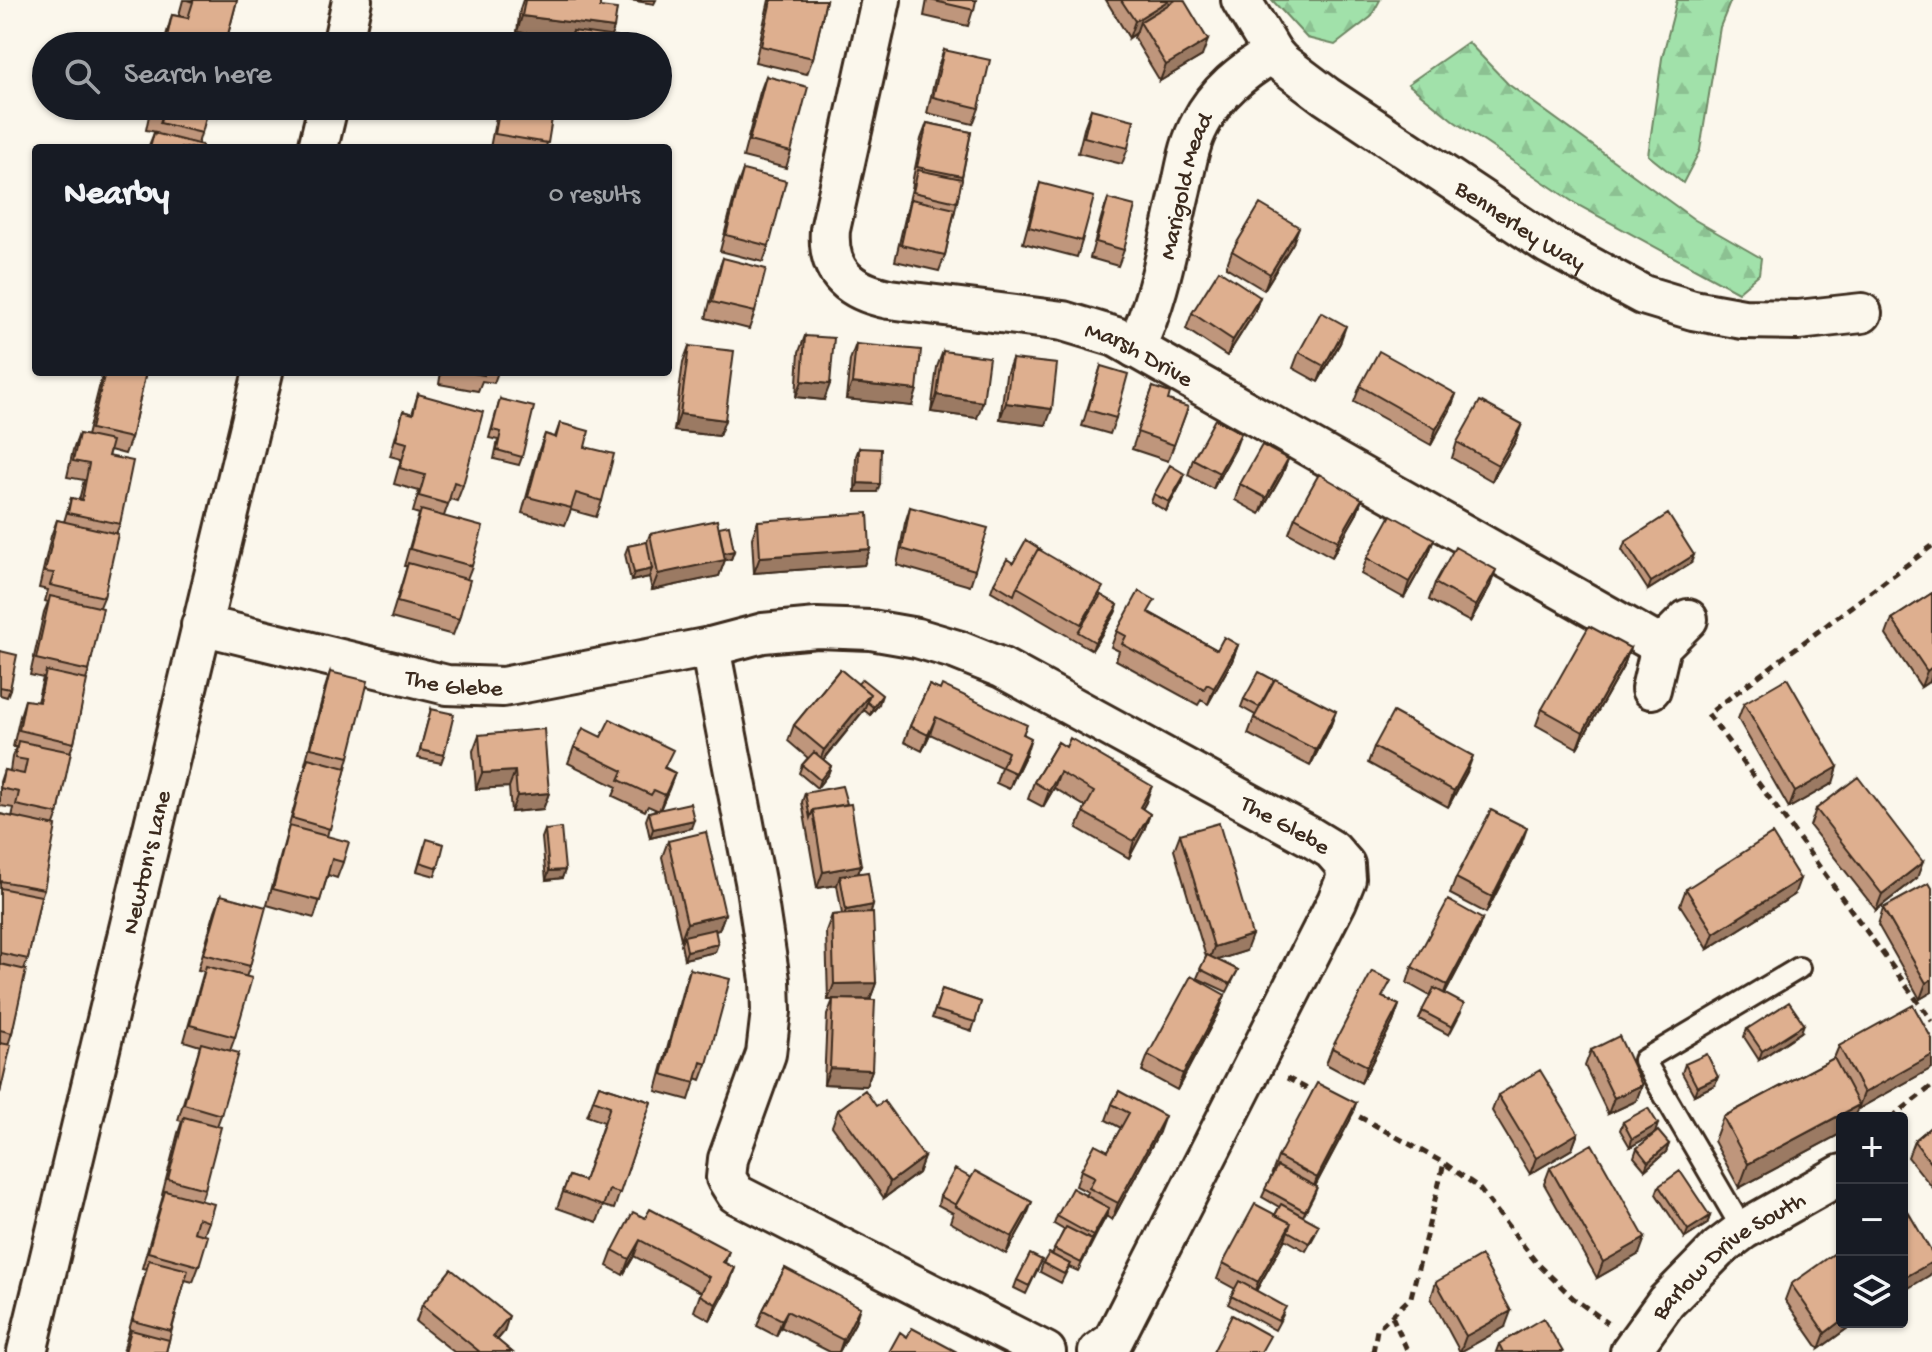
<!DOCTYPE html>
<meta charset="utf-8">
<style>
body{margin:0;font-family:"Gochi Hand",sans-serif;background:#20242c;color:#f1f3f6}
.controls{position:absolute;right:24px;bottom:24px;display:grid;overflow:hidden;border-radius:8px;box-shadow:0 2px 6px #0004}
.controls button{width:72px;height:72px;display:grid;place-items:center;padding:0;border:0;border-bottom:2px solid #363941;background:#171b24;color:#f1f3f6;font:40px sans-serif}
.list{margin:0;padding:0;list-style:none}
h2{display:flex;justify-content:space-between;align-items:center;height:104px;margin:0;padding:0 32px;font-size:34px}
h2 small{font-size:26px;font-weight:400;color:#9ea1a6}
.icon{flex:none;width:44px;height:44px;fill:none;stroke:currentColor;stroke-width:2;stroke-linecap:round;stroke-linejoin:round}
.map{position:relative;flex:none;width:1932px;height:1352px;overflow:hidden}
.search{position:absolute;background:#171b24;box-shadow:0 2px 6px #0004;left:32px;top:32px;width:640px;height:88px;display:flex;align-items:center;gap:20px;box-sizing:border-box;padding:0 28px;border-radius:44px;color:#9ea1a6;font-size:30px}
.panel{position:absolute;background:#171b24;box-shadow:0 2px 6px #0004;left:32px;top:144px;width:640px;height:232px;border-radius:8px}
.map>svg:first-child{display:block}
.forest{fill:url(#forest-firs);stroke:#6e8664;stroke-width:2}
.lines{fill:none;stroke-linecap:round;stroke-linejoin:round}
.lane-casing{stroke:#3b2a1e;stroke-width:26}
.street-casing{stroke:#3b2a1e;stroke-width:44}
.path{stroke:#3b2a1e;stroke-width:5;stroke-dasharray:8 6;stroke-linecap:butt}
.lane{stroke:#fbf7ec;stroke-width:20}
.street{stroke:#fbf7ec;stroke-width:38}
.wall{fill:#bf967b;stroke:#3b2a1e;stroke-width:2}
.shaded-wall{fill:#9b7a64;stroke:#3b2a1e;stroke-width:2}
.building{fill:#deaf8f;stroke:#3b2a1e;stroke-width:2}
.labels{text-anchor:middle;stroke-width:6;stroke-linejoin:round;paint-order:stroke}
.street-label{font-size:24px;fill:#3b2a1e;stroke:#fbf7ec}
</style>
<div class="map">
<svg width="1932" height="1352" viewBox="0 0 1932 1352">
<defs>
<pattern id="forest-firs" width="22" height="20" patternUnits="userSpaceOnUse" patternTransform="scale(2)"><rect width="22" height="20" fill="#a1e1aa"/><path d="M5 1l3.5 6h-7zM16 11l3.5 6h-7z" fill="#8cc192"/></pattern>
</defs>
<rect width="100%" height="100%" fill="#fbf7ec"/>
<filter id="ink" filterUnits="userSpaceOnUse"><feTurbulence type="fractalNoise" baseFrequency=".0125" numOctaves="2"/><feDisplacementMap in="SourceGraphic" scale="16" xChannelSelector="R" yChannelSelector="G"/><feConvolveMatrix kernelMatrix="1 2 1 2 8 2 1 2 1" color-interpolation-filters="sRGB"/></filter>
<g filter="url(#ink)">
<path class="forest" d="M1272 0H1380L1371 17 1335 45 1307 38Z
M1677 0H1731L1720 27 1700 150 1683 183 1648 155 1662 58Z
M1468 42 1508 84 1695 220 1761 258 1759 274 1738 292 1576 204 1455 122 1408 84Z"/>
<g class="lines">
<defs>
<path id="lane" d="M1743 1230 1644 1060 1799 968"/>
<g id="street">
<path id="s1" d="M881 0 830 230C827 272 849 291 889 299L1063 321 1116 337 1661 646"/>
<path id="s2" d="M1241 0 1273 53 1281 62 1326 96 1548 244 1643 295 1693 310 1743 319 1798 320 1862 313"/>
<path d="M342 46 352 0"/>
<path d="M318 148 328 106"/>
<path id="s3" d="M1135 348C1160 298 1168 242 1181 189 1186 167 1189 144 1200 124 1216 92 1243 71 1273 53"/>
<path id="s4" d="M201 625 447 685 503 687 710 647 763 633 817 628 871 630 917 638 957 650 1002 668 1309 836 1332 850 1345 865 1346 879 1337 901 1113 1341 1098 1352"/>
<path d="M710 647 755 881 770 980 771 1011 766 1054 728 1159 726 1178 736 1194 1046 1352"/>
<path d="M1651 689 1661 646 1688 619"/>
<path id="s5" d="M27 1352 263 372"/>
<path id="s6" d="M1630 1352 1666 1302 1718 1249 1743 1230 1842 1174"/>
</g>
</defs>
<use href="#lane" class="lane-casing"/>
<use href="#street" class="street-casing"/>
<path class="path" d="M1932 546 1708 714 1932 1021
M1287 1078 1317 1094
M1347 1110 1444 1163 1478 1187 1536 1262 1573 1298 1608 1323
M1891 1118 1932 1086
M1392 1316 1408 1352
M1373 1352 1377 1330 1411 1297 1444 1163"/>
<use href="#lane" class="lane"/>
<use href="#street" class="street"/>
</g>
<path class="wall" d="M183 0H237L225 46H163L172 15 187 18 179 15Z
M523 0H600V7L614 28 611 36 622 46H517L522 33 570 39 517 32 520 9Z
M629 0H656L654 4Z
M769 0H826L813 58 807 74 755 62Z
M927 0H976L968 26 924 16Z
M1106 0H1184L1202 56 1160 81 1134 38 1136 33 1129 38Z
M944 50 979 108 973 124 927 113 938 66Z
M766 76 791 152 786 168 743 157 760 92Z
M151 106H209L198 144 202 148H148L154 133 156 132 146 130Z
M498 106H554L546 148H490Z
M1091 109 1128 148 1122 164 1078 153 1085 125Z
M927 123 971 132 957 202 945 255 939 271 895 261 913 184 912 183 921 139Z
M743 170 769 246 763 262 720 251 737 186Z
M1040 183 1082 241 1077 257 1023 243 1035 199Z
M1108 199 1124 250 1118 266 1090 258 1102 215Z
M1293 243 1264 290 1226 267 1232 251Z
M723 258 755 312 749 329 706 318 717 274Z
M1260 297 1254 313 1227 356 1186 329 1192 313Z
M805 336 824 400 796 397 799 352Z
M1340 343 1318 382 1293 368 1299 352Z
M856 344 912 406 846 399 850 360Z
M689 346 725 420 719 436 674 431 683 362Z
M943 351 977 418 931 412 937 367Z
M1012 359 1046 425 1000 419 1006 375Z
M1101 366 1116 418 1110 434 1082 426Z
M103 372H146L131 438 125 454 110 450 108 456 120 524 116 534 104 597 100 607 89 671 86 680 74 743 70 752 58 814 54 825 44 889 40 900 28 959 24 969 12 1033 8 1045 0 1093V814L12 817 14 808 0 806V782L4 770 10 771 12 757 16 747H13L20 716 25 700 37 702 43 678 30 675 44 612 48 602 45 601 48 590 39 588 51 536 57 520 64 522 71 498 79 500 84 480 67 477 73 450 79 434 87 436Z
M441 372H498L494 383 482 381 478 391 439 384Z
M1360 386 1456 394 1450 410 1431 445 1354 402Z
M1153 387 1168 400 1188 407 1168 461 1132 449Z
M418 394 463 485 457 501 450 499 444 516 472 566 467 579 459 619 453 635 391 618 407 566H404L419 514 413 512 419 491 394 484 401 459 390 456 403 411 412 414Z
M500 399 522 457 519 465 494 459 498 440 489 438Z
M560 423 585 447 602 501 596 517 571 510 565 525 522 513 539 450 545 434 555 437Z
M1516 440 1492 481 1452 458 1457 442Z
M859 448 877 492H855L856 456Z
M1235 449 1213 489 1188 475 1193 459Z
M1288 459 1282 475 1260 514 1235 500 1240 484Z
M1182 482 1166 511 1151 502 1154 494Z
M1362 499 1356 515 1332 557 1289 533 1295 517Z
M910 507 975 570 970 586 897 565 905 523Z
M758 521 870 549 864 565 754 573 752 538Z
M719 527 734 551 731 559 725 560 719 576 652 590 649 577 631 581 625 554 628 546 647 542 650 534Z
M1434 539 1428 555 1404 598 1361 574 1367 558Z
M1625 542 1691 563 1648 590 1622 550Z
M1040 550 1101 595 1118 605 1115 613 1092 650 991 591 994 583 1013 563Z
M1435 583 1490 586 1470 622 1429 600Z
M1932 593V685L1930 681 1921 687 1886 635 1892 619Z
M1150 613 1217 650 1238 645 1232 661 1208 704 1201 700 1198 705 1116 660 1119 651 1111 647 1117 631Z
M1630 648 1624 665 1577 748 1536 725 1542 709Z
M0 651 10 689 7 697 0 695Z
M840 669 879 704 870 715 864 710 824 760 831 766 828 774 817 788 799 773 802 765 808 758 788 741 794 725Z
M330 672 349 757 327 836 343 862 337 878 328 875 314 918 267 905 306 764H305L325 688Z
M929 685 1024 734 1026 754 1009 789 996 783 1001 767 930 734 922 751 904 742 910 726Z
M1244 699 1336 711 1330 727 1310 766 1248 734 1255 715 1241 707Z
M1744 703 1833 783 1789 808 1738 719Z
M431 709 444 755 441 763 418 758Z
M479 735 549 793 543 809 511 812 509 787 476 789 473 751Z
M1058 742 1146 802 1142 809 1150 814 1144 830 1129 858 1077 828 1086 807 1054 788 1043 807 1028 799 1034 782Z
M574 747 666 768 675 773 660 810 691 828 650 838 646 820 649 812 657 810 648 806 645 811 613 796 617 787 568 763Z
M1374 747 1467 772 1448 807 1368 763Z
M805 793 861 865 858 874 873 905 871 913 876 983 870 999 851 1000 872 1070 866 1086 824 1084 827 1015 833 1000H828L826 931 832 915 842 914 837 885 817 888 802 802Z
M1816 809 1917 878 1876 910 1810 826Z
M545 830 565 870 562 878 546 880 542 838Z
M1180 834 1246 951 1217 960 1238 970 1227 992 1197 978 1206 957 1174 850Z
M668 841 725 914 719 930 715 931V952L684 959 681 944 683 938 681 939 662 857Z
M1521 845 1486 913 1450 894 1456 878Z
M424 847 438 868 435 876 417 871Z
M1686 889 1794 895 1708 949 1680 905Z
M221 895 250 966 246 977 235 1037 230 1051 221 1115 217 1126 205 1189 201 1201 209 1222 204 1235 199 1266 193 1282 185 1280 166 1352H123L146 1269 142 1268 163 1196 162 1195 178 1133 182 1121 178 1120 200 1046 184 1041 204 971 198 970 215 911Z
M1883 908 1932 992 1920 999 1878 925Z
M1482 919 1476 935 1445 994 1461 1012 1449 1035 1419 1019 1430 996 1407 983 1412 967Z
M690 969 707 1064 701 1080 696 1078 689 1100 656 1091 684 985Z
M942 989 981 1002 972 1031 932 1018Z
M1225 995 1219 1011 1177 1090 1142 1071 1148 1055Z
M1384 998 1399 1005 1393 1022 1361 1083 1326 1064 1332 1048Z
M1747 1029 1801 1032 1759 1060 1744 1037Z
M1932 1039V1068L1842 1118V1133L1739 1188 1714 1141 1723 1117 1834 1058 1839 1046Z
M1591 1050 1642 1085 1636 1101 1608 1114 1585 1066Z
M1685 1064 1715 1085 1694 1095 1682 1073Z
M599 1085 651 1102 614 1209 603 1206 597 1222 557 1208 569 1176 584 1181 604 1122 587 1116Z
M1119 1091 1159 1132 1112 1220 1106 1216 1078 1271 1069 1267 1061 1283 1040 1272 1043 1263 1052 1255 1064 1230 1054 1224 1057 1216 1086 1196 1088 1192 1076 1186 1081 1170 1108 1151 1121 1128 1106 1120 1112 1104Z
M1498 1095 1578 1133 1572 1149 1530 1174 1492 1111Z
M1356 1103 1350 1120 1315 1186 1317 1187 1314 1195 1303 1216 1316 1233 1306 1251 1285 1239 1256 1291 1283 1315 1275 1330 1228 1304 1235 1289 1217 1279 1223 1263 1275 1215 1279 1207 1262 1197 1273 1173H1272L1278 1157Z
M876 1106 924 1157 918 1173 884 1198 832 1126 838 1110Z
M1623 1122 1655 1133 1630 1147 1620 1130Z
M1932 1126V1187L1908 1157 1914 1141Z
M1669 1144 1666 1152 1645 1170 1634 1157 1637 1148Z
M1550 1168 1639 1254 1597 1278 1544 1184Z
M971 1178 1026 1218 1006 1254 950 1222 953 1213 938 1205 940 1196Z
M1659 1186 1710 1216 1707 1224 1685 1238 1656 1194Z
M645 1218 729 1251 725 1263 729 1285 710 1320 694 1311 701 1292 634 1256 623 1275 607 1266 613 1250Z
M1042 1260 1026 1294 1014 1288 1017 1280Z
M785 1268 855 1323 839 1352H830L781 1327 776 1336 757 1326 763 1310Z
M1436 1282 1505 1327 1460 1352 1431 1298Z
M1791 1284 1842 1322H1856L1819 1349 1785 1300Z
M422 1305 504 1332 497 1340 512 1352H454L416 1322Z
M1499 1344 1563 1352H1496Z"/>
<path class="shaded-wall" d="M1169 0H1177L1140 22 1136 33 1129 38 1135 21Z
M522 16 614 28 608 44 573 31 570 39 517 32Z
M1208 40 1202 56 1160 81 1166 65Z
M1299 227 1293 243 1264 290 1270 274Z
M1260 297 1254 313 1227 356 1233 340Z
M1346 326 1340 343 1318 382 1324 366Z
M802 381 830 384 824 400 796 397Z
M852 383 917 390 912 406 846 399Z
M1456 394 1450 410 1431 445 1436 429Z
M937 395 983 402 977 418 931 412Z
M1006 403 1052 409 1046 425 1000 419Z
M680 414 725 420 719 436 674 431Z
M1522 424 1516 440 1492 481 1498 465Z
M1241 433 1235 449 1213 489 1219 473Z
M1288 459 1282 475 1260 514 1266 498Z
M1185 474 1182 482 1166 511 1169 502Z
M858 483 880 484 877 492H855Z
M1362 499 1356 515 1332 557 1338 541Z
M1434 539 1428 555 1404 598 1409 582Z
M870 549 864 565 754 573 760 557Z
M734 551 731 559 725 560 719 576 652 590 658 574 720 554Z
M1694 555 1691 563 1648 590 1651 582Z
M652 569 649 577 631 581 634 573Z
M1496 570 1490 586 1470 622 1476 606Z
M1118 605 1115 613 1092 650 1095 642Z
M1238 645 1232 661 1208 704 1214 688Z
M1630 648 1624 665 1577 748 1583 732Z
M1932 667V674L1930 681 1921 687 1927 671Z
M870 694 864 710 818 766 824 750Z
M882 695 879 704 870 715 873 707Z
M1336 711 1330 727 1310 766 1316 750Z
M936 717 930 734 922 751 928 735Z
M1031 738 1026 754 1009 789 1015 773Z
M1473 756 1467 772 1448 807 1454 791Z
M831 766 828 774 817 788 820 780Z
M1838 767 1833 783 1789 808 1795 792Z
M515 771 509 787 476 789 482 773Z
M1060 772 1054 788 1043 807 1049 791Z
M675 773 669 789 659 811 665 795Z
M1152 786 1146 802 1134 824 1140 807Z
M549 793 543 809 511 812 517 796Z
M1150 814 1144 830 1129 858 1134 841Z
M694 820 691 828 650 838 653 829Z
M1527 828 1521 845 1486 913 1492 897Z
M1923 862 1917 878 1876 910 1882 894Z
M861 865 855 882 840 876 837 885 817 888 823 872Z
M565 870 562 878 546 880 549 871Z
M1800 879 1794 895 1708 949 1714 933Z
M873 905 870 914 843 918 846 910Z
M725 914 719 930 684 938V936L683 938 681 939 687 923Z
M1482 919 1476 935 1441 1001 1447 985Z
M1252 935 1246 951 1208 963 1214 947Z
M718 944 715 952 684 959 687 951Z
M1932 979V992L1920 999 1926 983Z
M876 983 870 999 828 1000 834 984Z
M1225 995 1219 1011 1177 1090 1183 1074Z
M1399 1005 1393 1022 1361 1083 1367 1066Z
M1804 1024 1801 1032 1759 1060 1762 1051Z
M1932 1055V1068L1858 1109 1864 1093Z
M830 1068 872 1070 866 1086 824 1084Z
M1718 1077 1715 1085 1694 1095 1697 1087Z
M1642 1085 1636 1101 1608 1114 1614 1098Z
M1356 1103 1350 1120 1311 1194 1317 1178Z
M1859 1105 1854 1118H1842V1133L1739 1188 1748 1164Z
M1165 1116 1159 1132 1112 1220 1118 1203Z
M1658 1124 1655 1133 1630 1147 1632 1139Z
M1578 1133 1572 1149 1530 1174 1536 1158Z
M1669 1144 1666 1152 1645 1170 1648 1162Z
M924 1157 918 1173 884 1198 890 1182Z
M1032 1202 1026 1218 1006 1254 1012 1237Z
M1109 1208 1106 1217 1090 1244 1093 1236Z
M1710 1216 1707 1224 1685 1238 1688 1230Z
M1291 1223 1285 1239 1252 1298 1258 1282Z
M1645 1238 1639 1254 1597 1278 1603 1262Z
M640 1240 634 1256 623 1275 629 1259Z
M1932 1262V1270L1930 1275 1902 1292V1279Z
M735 1268 729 1285 710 1320 716 1304Z
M860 1307 855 1323 839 1352 843 1340Z
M787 1311 781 1327 776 1336 782 1320Z
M1511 1311 1505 1327 1460 1352 1466 1336Z
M509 1316 504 1332 487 1352 493 1336Z
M1842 1320V1322H1856L1819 1349 1825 1333Z"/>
<path class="building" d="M187 0H237L225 46H165L172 15 188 18 193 2Z
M525 0H600V7L617 9 614 28 522 16Z
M771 0H826L813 58 761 46Z
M930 0H976L974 10Z
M1121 0H1169L1135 21Z
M1176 0H1184L1208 40 1166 65 1140 22Z
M573 31 623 38 622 46H571Z
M522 33 571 40V46H520Z
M944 50 990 60 979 108 933 97Z
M766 76 808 87 791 152 749 141Z
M153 106H209L202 133 160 123 162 116 151 114Z
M500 106H554L548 143 495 134Z
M1091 109 1134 120 1128 148 1084 137Z
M927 123 971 132 962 176 917 167Z
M154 133 202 145V148H150Z
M743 170 786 181 769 246 726 235Z
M918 170 962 179 957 202 913 192Z
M1040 183 1094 197 1082 241 1029 227Z
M911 199 955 209 945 255 901 245Z
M1108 199 1135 206 1124 250 1096 242Z
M1260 204 1299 227 1270 274 1232 251Z
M723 258 766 269 755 312 712 302Z
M1219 270 1260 297 1233 340 1192 313Z
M1321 312 1346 326 1324 366 1299 352Z
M805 336 834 338 830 384 802 381Z
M856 344 921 350 917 390 852 383Z
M689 346 734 351 725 420 680 414Z
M943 351 989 357 983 402 937 395Z
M1379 351 1456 394 1436 429 1360 386Z
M1012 359 1057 364 1052 409 1006 403Z
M1101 366 1128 374 1116 418 1088 410Z
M105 372H146L131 438 91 429Z
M467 372H484V375Z
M1153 387 1170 393 1168 400 1188 407 1174 445 1137 432Z
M418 394 483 412 463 485 454 482 448 504 419 496 425 475 400 468 407 443 396 440 403 411 413 414Z
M500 399 534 407 522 457 497 450 501 432 492 430Z
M1480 401 1522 424 1498 465 1457 442Z
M1215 419 1241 433 1219 473 1193 459Z
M560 423 589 431 585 447 614 454 602 501 576 493 571 508 528 497 545 434 556 438Z
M79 434 112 441 108 456 133 461 120 524 68 513 71 498 82 500 89 464 73 461Z
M1262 445 1288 459 1266 498 1240 484Z
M859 448 881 449 880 484 858 483Z
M1170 465 1185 474 1169 502 1154 494Z
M1319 474 1362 499 1338 541 1295 517Z
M910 507 988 528 975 570 902 549Z
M421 510 483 527 472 566 410 549Z
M868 513 870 549 760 557 758 521Z
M1668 514 1694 555 1651 582 1625 542Z
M1391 515 1434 539 1409 582 1367 558Z
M57 520 118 534 104 597 50 585 54 573 45 572Z
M717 520 725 560 658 574 650 534Z
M729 525 734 551 724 553 719 527Z
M1026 540 1040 549H1038L1017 587 1014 595 994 583 1007 559 1013 563Z
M647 542 652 569 634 573 628 546Z
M1455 547 1496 570 1476 606 1435 583Z
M1038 549 1103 587 1081 624 1017 587Z
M408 563 470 580 459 619 397 602Z
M1139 591 1155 600 1148 612 1217 650 1224 637 1238 645 1214 688 1207 684 1204 689 1122 644 1126 636 1117 631Z
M1932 593V667L1927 671 1892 619Z
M1101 595 1118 605 1095 642 1078 632Z
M50 596 103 608 89 671 36 659Z
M1589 626 1630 648 1583 732 1542 709Z
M0 651 17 655 10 689 0 687Z
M840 669 870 694 824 750 794 725Z
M46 671 87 680 74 743 19 730 25 700 39 702Z
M330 672 368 681 349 757 311 748Z
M1259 672 1274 680 1259 707 1244 699Z
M1787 678 1838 767 1795 792 1744 703Z
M862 679 882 695 873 707 867 702 870 694 858 684Z
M1275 679 1336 711 1316 750 1254 718Z
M929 685 940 690 942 685 1027 725 1023 734 1031 738 1015 773 1002 767 1008 752 936 717 928 735 910 726Z
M431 709 454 714 444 755 420 750Z
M1393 712 1473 756 1454 791 1374 747Z
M610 719 673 750 664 768 675 773 665 795 654 790 651 795 619 780 623 771 574 747 583 728 601 737Z
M544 729 549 793 517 796 515 771 482 773 479 735Z
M1070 738 1152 786 1140 807 1150 814 1134 841 1083 812 1094 792 1060 772 1049 791 1034 782 1058 742 1066 747Z
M18 741 71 752 58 814 16 805 19 792 0 788 4 770 24 774 27 760 15 758Z
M814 752 831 766 820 780 802 765Z
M308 758 346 768 330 829 292 818Z
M1858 777 1923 862 1882 894 1816 809Z
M842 786 847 804 813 810 810 818 805 793Z
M690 803 694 820 653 829 649 812Z
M851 804 861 865 823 872 813 810Z
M1491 810 1527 828 1492 897 1456 878Z
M0 814 56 826 44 889 0 881Z
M1219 823 1252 935 1214 947 1180 834Z
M289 826 349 842 343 862 332 859 320 901 273 889Z
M561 828 565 870 549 871 545 830Z
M706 832 725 914 687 923 668 841Z
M1772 834 1800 879 1714 933 1686 889Z
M427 839 444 844 438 868 420 862Z
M868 872 873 905 846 910 840 876Z
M1929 883 1932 888V979L1926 983 1883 908Z
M0 888 41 896 28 959 0 953Z
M221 895 266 907 250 966 204 954Z
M1448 900 1482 919 1447 985 1412 967Z
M873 913 876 983 834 984 832 915Z
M715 929 718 944 687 951 684 936Z
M1207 955 1238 970 1230 984 1200 969Z
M0 964 26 970 12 1033 0 1030Z
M206 966 252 978 235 1037 190 1025Z
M690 969 730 979 707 1064 701 1062 695 1083 662 1074Z
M1372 971 1391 981 1382 997 1399 1005 1367 1066 1332 1048Z
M1191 976 1225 995 1183 1074 1148 1055Z
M1434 988 1464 1004 1452 1027 1422 1011Z
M942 989 981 1002 975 1022 935 1010Z
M833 999 875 1000 872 1070 830 1068Z
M1789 1002 1804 1024 1762 1051 1747 1029Z
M1913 1005 1932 1039V1055L1864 1093 1839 1046Z
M1619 1036 1642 1085 1614 1098 1591 1050Z
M0 1043 11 1045 0 1093Z
M201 1043 239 1053 221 1115 184 1104Z
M1707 1054 1718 1077 1697 1087 1685 1064Z
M1834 1058 1859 1105 1748 1164 1723 1117Z
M1540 1070 1578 1133 1536 1158 1498 1095Z
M1317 1083 1356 1103 1317 1178 1278 1157Z
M599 1085 651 1102 620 1193 609 1190 603 1206 563 1192 569 1176 584 1181 610 1106 593 1100Z
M865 1090 876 1106 884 1101 924 1157 890 1182 838 1110Z
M1119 1091 1165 1116 1118 1203 1089 1188 1095 1177 1081 1170 1095 1144 1108 1151 1129 1113 1112 1104Z
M1648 1108 1658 1124 1632 1139 1623 1122Z
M184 1117 221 1127 205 1189 168 1179Z
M1932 1126V1164L1914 1141Z
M1658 1131 1669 1144 1648 1162 1637 1148Z
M1592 1144 1645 1238 1603 1262 1550 1168Z
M1277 1166 1317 1187 1305 1211 1265 1189Z
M955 1169 971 1178 956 1205 940 1196Z
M975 1171 1032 1202 1012 1237 955 1206Z
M1680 1171 1710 1216 1688 1230 1659 1186Z
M1072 1188 1109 1208 1093 1236 1057 1216Z
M165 1191 214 1204 209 1222 198 1218 194 1232 208 1236 199 1266 148 1252Z
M1255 1204 1291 1223 1258 1282 1223 1263Z
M1281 1204 1319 1225 1309 1243 1288 1231 1291 1223 1275 1215Z
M650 1209 729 1251 723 1262 735 1268 716 1304 700 1295 709 1277 640 1240 629 1259 613 1250 633 1212 645 1218Z
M1907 1210 1932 1253V1262L1902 1279V1213Z
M1066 1227 1092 1240 1081 1263 1054 1249Z
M1842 1248V1320L1825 1333 1791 1284Z
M1049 1253 1070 1264 1064 1274 1043 1263Z
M1030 1254 1042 1260 1029 1286 1017 1280Z
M1481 1256 1511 1311 1466 1336 1436 1282Z
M149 1260 188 1270 171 1331 133 1321Z
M785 1268 860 1307 843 1340 787 1311 782 1320 763 1310Z
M451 1269 509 1316 493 1336 512 1352H480L422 1305Z
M1239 1281 1286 1307 1278 1321 1231 1296Z
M1232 1315 1270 1336 1261 1352H1213Z
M1543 1318 1563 1352H1503L1499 1344Z
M912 1328 957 1352H889L900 1332 907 1337Z
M131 1330 169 1340 166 1352H125Z"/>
</g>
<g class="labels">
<g class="street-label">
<text dy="8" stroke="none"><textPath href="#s3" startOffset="170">Marigold Mead</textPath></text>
<text dy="8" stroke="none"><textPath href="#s2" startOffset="364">Bennerley Way</textPath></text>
<text dy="8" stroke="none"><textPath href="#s1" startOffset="596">Marsh Drive</textPath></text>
<text dy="8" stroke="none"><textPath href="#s4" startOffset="260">The Glebe</textPath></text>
<text dy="8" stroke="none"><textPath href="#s4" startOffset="1144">The Glebe</textPath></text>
<text dy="8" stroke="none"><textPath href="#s5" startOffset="504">Newton's Lane</textPath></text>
<text dy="8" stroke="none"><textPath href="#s6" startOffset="140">Barlow Drive South</textPath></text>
</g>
</g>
</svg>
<div class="controls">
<button>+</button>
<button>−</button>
<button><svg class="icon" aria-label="layers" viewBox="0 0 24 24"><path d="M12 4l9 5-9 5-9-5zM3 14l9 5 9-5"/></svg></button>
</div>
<div class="search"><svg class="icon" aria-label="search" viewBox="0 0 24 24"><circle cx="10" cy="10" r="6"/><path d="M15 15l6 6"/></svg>Search here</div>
<section class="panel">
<h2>Nearby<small>0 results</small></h2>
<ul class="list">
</ul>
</section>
</div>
